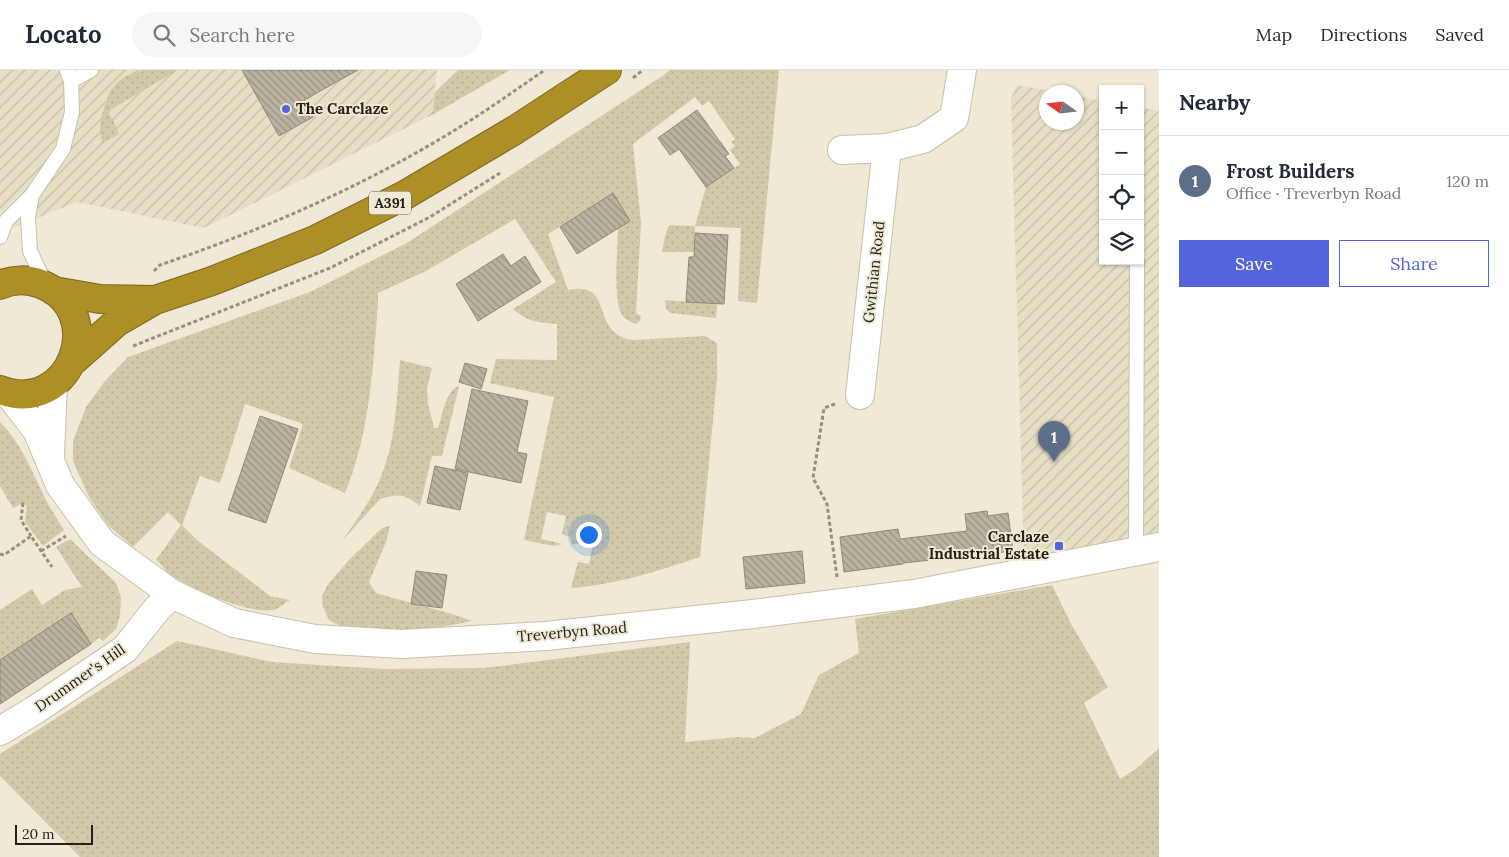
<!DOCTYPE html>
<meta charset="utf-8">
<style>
body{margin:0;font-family:Lora,serif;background:#f6f6f7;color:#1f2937}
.controls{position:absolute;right:15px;top:15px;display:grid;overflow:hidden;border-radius:0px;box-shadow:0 1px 4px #0004}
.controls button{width:45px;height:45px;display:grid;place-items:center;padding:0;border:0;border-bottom:1px solid #e0e1e3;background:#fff;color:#1f2937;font:25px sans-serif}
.compass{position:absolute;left:1039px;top:15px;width:45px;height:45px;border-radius:50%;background:#fff;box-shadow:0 1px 4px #0004;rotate:284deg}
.scale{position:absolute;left:15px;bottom:12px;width:78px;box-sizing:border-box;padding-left:5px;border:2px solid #232119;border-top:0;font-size:14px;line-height:18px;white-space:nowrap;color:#232119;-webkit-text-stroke:4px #efe9d5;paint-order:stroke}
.you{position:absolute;left:588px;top:464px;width:18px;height:18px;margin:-12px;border:4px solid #fff;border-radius:50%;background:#1a73e8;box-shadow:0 0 0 8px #1a73e833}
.badge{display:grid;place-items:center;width:32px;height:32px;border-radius:50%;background:#5465dc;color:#fff;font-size:16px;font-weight:700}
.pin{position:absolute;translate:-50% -41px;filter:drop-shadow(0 1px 2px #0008)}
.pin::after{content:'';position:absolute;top:26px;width:18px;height:15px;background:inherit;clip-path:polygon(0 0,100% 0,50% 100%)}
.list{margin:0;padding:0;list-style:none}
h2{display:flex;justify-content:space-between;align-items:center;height:65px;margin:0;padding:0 20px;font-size:21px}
h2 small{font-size:16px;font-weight:400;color:#747a83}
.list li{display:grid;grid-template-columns:32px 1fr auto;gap:15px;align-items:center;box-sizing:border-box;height:90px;padding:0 20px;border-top:1px solid #e0e1e3}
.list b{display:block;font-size:19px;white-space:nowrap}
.list p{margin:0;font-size:16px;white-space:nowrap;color:#747a83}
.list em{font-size:16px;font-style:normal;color:#747a83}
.actions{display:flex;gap:10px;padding:15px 20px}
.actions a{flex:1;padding:11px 0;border:1px solid #5465dc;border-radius:0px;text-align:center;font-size:18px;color:#5465dc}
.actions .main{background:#5465dc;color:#fff}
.icon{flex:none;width:28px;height:28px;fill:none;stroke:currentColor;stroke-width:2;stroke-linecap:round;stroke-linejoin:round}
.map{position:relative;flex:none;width:1159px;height:787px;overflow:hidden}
header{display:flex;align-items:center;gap:30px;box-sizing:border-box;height:70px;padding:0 25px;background:#fff;border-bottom:1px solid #e0e1e3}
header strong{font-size:24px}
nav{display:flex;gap:28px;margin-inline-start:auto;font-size:18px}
.search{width:350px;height:45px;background:#f6f6f7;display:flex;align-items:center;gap:12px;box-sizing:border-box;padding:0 18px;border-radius:28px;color:#747a83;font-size:19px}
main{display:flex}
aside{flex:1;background:#fff}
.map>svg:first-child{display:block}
.industrial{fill:url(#industrial-furrows)}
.grass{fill:url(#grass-dots)}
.building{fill:url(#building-back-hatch);stroke:#8f8977}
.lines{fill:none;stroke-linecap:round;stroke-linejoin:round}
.lane-casing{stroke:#c6c0ad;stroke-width:16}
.street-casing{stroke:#c6c0ad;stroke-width:30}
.secondary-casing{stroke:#c6c0ad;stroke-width:30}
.highway-casing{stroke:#7c6821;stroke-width:30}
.path{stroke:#959182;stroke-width:3;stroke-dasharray:4 2.5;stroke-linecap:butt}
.lane{stroke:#fff;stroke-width:14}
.street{stroke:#fff;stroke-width:28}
.secondary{stroke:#fff;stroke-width:28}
.highway{stroke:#ac8f25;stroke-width:28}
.poi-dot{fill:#5465dc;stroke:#efe9d5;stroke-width:2}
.labels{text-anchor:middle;stroke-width:4;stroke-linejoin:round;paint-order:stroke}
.shield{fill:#efe9d5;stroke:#605d51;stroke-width:1}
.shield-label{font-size:14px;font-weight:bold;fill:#232119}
.poi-label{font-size:15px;font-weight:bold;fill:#232119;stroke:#efe9d5;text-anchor:start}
.street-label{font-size:15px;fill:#232119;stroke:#efe9d5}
</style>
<header>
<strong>Locato</strong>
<div class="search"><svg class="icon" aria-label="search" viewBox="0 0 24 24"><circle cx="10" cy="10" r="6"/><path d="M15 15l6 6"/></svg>Search here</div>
<nav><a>Map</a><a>Directions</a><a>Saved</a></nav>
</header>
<main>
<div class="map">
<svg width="1159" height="787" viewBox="0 0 1159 787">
<defs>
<pattern id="industrial-furrows" width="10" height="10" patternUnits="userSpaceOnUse" patternTransform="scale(1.25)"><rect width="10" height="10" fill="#e7dfc4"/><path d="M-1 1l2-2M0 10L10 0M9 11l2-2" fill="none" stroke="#c6bfa8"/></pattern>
<pattern id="grass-dots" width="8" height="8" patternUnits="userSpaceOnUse" patternTransform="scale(1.25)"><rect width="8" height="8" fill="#d2c9ab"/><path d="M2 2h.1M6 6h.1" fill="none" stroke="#b4ac93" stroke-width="1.8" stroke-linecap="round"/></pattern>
<pattern id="building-back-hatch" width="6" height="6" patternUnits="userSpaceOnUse" patternTransform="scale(1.25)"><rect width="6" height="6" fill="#b9b3a0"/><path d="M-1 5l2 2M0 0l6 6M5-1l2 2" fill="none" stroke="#969182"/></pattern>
</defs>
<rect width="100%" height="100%" fill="#efe9d5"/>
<path class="industrial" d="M0 0H437L432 45 204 158 77 132 0 163Z
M1017 15 1058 22H1046V52H1076L1077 26 1103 31V191H1140V37L1159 41V464L1024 489 1011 28Z"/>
<path class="grass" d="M142 0H178L108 41 117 58 119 64 103 73C98 62 100 53 103 42 109 18 117 7 142 0Z
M458 0H510L432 45 435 22Z
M670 0H779L757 233 738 231 741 158 695 156 694 182H662L665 166 669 155 695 156 706 117 740 94 730 80 735 76 731 72 735 69 709 31 702 36 695 27 633 74 641 153 636 243 641 246 640 251 636 254C632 252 626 250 623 246 612 233 618 177 618 159L630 151 613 124 548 164 568 220C616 210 588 262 632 270L705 266 717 273V308L700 487C658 501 615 515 571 518L578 492 589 494 593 473 572 474 570 467 562 464 566 446 547 442 541 469 563 474 554 476 524 470 554 327 490 313 496 289 557 290V254C537 252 530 253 513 239L556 212 515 149 424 202 378 223V233C373 297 370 363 345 423L289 398 303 354 245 334 220 413 200 406 182 455 197 470 270 526 290 530C285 533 278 539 273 540 248 544 190 519 170 504 165 500 161 494 156 490L181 455 168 442 133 477 108 455 89 427 73 391V371L86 337 105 311 128 287 310 222 407 173 664 5Z
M665 230 717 234 716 248 671 243 666 239Z
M400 290 432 298 427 318 428 334 434 358H438C443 345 445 321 459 316L442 386H432L420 436C405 424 399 423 380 429L342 471C357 449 374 427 383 401 396 368 397 325 400 290Z
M0 352C22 374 32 402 46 430 51 440 58 450 64 460L43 476 25 452 27 436 23 433 13 438 0 416Z
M390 456 386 472 369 512 376 523C408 533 441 539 472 551L422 561H388L342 557 329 550 323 537 322 526 328 514 349 490 382 458Z
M70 469 116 513 121 527 120 546 116 559 103 571 99 568 91 574 70 544 0 590V540L32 519 42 535 65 520 82 517 56 477Z
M1052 515 1070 552 1108 617 1084 633 1120 709 1136 699 1159 678V787H80L0 706V684L177 571 272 592 383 599 484 598 690 572 685 672 739 667 755 668 801 644 819 605 859 583 855 549Z"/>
<path class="building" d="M242 0H358L304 30 313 47 279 66Z
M697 40 729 84 725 86 734 98 706 117 679 79 670 85 658 68Z
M613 123 630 151 577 184 560 157Z
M695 163 728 165 724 234 686 232 689 187H694Z
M503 184 511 196 525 186 541 212 478 251 456 214Z
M465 293 487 299 481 319 459 312Z
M472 319 528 331 517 382 527 384 521 413 455 399Z
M260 346 298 359 266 453 228 440Z
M435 396 468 403 460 440 427 433Z
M987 441 988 446 1008 443 1013 481 903 493V494L844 502 840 467 898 459 900 469 967 461 965 444Z
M802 481 805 513 746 519 743 487Z
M416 501 447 505 442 538 411 534Z
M71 543 91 574 0 634V590Z"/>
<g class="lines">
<defs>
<path id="lane" d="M71 11 91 0
M32 125 28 147 30 181 46 215
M0 167 6 151 32 125 63 79 72 42 71 11 67 0
M1136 482 1137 191"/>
<path id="street" d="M842 80 887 78 923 69 954 48 962 0
M860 325 887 78
M0 661 35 640 125 579 157 539 172 524"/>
<path id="secondary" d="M8 323 37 360 60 415 102 473 172 524 234 553 315 569 402 574 546 566 753 544 914 524 1159 477
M50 385 53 315"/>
<path id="highway" d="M0 215C13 209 28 209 41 214 110 241 71 347 0 320
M54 221 100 229 154 230
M73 291 117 252 155 230 212 211 315 170 405 125 515 60 607 0"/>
</defs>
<use href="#lane" class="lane-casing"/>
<use href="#street" class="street-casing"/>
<use href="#secondary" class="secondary-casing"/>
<use href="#highway" class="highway-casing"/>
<path class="path" d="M633 8 643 0
M154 201 160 195C265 159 369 114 463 55 491 38 518 18 545 0
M133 276 330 198 430 147 500 103
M835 334 824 338 813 408 827 434 837 507
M23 433 21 450 31 466
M41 481 66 466
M0 484 4 485 31 466 52 497"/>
<use href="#lane" class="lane"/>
<use href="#street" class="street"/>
<use href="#secondary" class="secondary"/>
<use href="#highway" class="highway"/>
</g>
<g class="poi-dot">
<circle cx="286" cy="39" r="5"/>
<rect x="1054" y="471" width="10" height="10" rx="2.5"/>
</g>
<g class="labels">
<rect class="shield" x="369" y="121.5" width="42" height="23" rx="4"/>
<g class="shield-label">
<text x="390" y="138">A391</text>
</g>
<g class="poi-label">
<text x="296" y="44">The Carclaze</text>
<text x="1049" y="472" text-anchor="end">Carclaze<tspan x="1049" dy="17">Industrial Estate</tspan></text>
</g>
<g class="street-label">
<text transform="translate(874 202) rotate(-84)" y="5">Gwithian Road</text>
<text transform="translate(572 562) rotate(-5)" y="5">Treverbyn Road</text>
<text transform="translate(80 608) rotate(-35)" y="5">Drummer's Hill</text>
</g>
</g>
</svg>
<div class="controls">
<button>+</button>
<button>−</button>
<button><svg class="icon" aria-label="locate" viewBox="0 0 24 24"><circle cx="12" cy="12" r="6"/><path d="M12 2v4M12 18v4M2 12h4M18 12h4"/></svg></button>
<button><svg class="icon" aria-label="layers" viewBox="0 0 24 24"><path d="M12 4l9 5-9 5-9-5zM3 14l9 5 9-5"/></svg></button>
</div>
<svg class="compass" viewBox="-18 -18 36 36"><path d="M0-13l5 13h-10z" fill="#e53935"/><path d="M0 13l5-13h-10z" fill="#747a83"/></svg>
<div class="scale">20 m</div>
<div class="you"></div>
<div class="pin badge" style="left:1054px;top:392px;background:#5c6f8a">1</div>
</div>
<aside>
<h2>Nearby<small></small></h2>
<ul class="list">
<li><span class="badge" style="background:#5c6f8a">1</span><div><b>Frost Builders</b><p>Office · Treverbyn Road</p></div><em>120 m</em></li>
</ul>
<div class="actions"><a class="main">Save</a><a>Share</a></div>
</aside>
</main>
